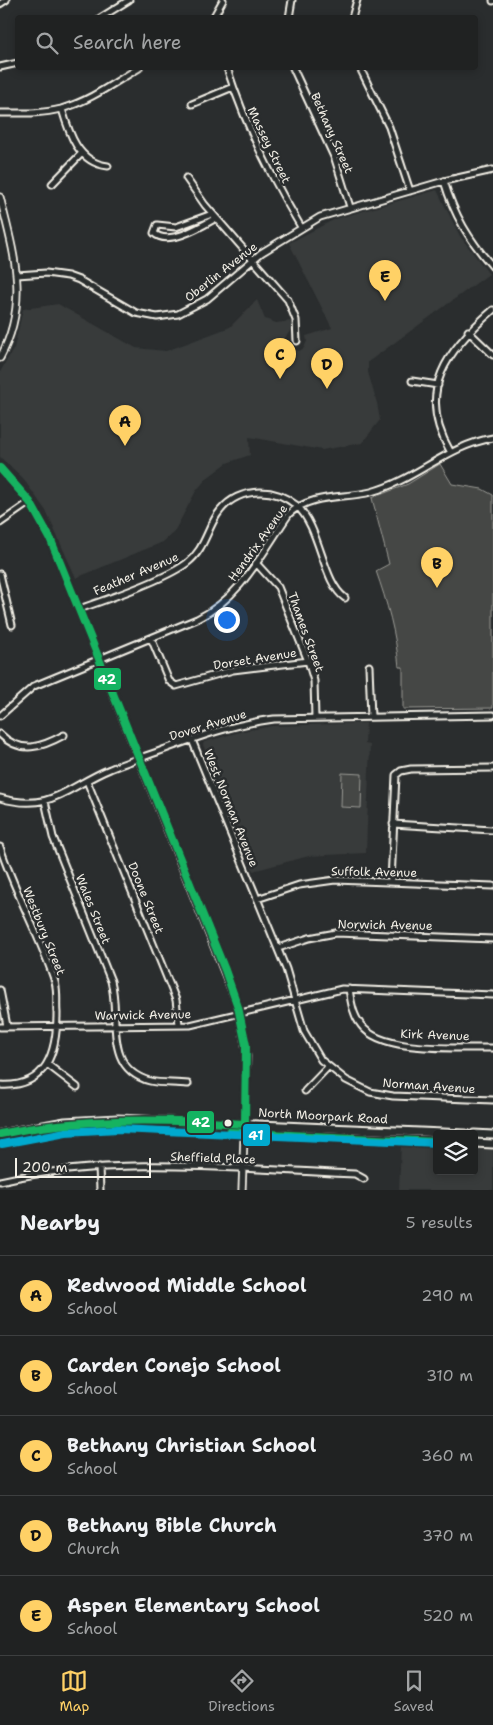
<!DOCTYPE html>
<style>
body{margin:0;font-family:"Shantell Sans",sans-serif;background:#282a2a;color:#f1f3f6}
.controls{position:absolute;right:15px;bottom:15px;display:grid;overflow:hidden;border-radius:5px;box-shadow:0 2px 8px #0003}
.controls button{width:45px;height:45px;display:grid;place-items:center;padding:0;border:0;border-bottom:1px solid #3d3f40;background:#202222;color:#f1f3f6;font:25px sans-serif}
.scale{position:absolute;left:15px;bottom:12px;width:136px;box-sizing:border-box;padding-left:5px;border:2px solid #f4f1e8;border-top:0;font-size:14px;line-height:18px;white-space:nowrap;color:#f4f1e8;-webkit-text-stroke:4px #2a2d2e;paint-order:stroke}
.you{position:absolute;left:226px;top:619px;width:18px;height:18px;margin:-12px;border:4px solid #fff;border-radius:50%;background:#1a73e8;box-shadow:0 0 0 8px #1a73e833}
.badge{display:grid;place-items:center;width:32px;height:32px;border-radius:50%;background:#ffd166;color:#111;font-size:16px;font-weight:700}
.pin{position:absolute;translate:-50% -41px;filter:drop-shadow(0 1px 2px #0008)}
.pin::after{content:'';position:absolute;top:26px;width:18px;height:15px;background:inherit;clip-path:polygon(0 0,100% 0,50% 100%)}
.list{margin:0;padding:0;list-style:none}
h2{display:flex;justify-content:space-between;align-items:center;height:65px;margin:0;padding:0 20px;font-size:21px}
h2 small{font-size:16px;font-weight:400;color:#a2a4a5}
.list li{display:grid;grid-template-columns:32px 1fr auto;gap:15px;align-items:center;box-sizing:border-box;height:80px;padding:0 20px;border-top:1px solid #3d3f40}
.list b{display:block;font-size:19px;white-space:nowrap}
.list p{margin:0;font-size:16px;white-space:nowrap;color:#a2a4a5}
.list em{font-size:16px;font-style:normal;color:#a2a4a5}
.icon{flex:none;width:28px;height:28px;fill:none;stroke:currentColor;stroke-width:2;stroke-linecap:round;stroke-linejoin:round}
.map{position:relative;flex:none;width:493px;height:1190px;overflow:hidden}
.search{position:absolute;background:#202222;box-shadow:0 2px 8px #0003;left:15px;right:15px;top:15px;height:55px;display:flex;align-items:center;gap:12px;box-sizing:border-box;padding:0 18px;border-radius:5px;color:#a2a4a5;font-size:19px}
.sheet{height:465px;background:#202222}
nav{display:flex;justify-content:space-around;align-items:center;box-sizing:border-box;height:70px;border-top:1px solid #3d3f40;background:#202222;font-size:14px;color:#a2a4a5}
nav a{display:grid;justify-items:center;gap:2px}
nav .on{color:#ffd166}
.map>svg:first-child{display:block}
.built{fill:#373a3a}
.green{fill:#444645;stroke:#9c9c96}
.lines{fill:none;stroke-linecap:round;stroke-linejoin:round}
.minor-casing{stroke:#f4f1e8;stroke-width:9}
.tertiary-casing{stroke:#f4f1e8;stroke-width:9}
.secondary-casing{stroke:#f4f1e8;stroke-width:11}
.minor{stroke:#2a2d2e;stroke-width:5}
.tertiary{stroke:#2a2d2e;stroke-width:5.5}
.secondary{stroke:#2a2d2e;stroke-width:7}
.bus-1-casing{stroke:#2a2d2e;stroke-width:11}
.bus-2-casing{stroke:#2a2d2e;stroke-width:11}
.bus-1{stroke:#13b361;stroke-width:8}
.bus-2{stroke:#00a9ce;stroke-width:8}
.bus-dot{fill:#f4f1e8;stroke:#2a2d2e;stroke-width:2}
.labels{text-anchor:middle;stroke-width:5;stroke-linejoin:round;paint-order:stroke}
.street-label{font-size:12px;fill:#f4f1e8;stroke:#2a2d2e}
.line-badge{stroke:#2a2d2e;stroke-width:2}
.badge-label{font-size:14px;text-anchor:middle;font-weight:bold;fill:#fff}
</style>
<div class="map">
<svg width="493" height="1190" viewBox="0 0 493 1190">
<rect width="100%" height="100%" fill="#2a2d2e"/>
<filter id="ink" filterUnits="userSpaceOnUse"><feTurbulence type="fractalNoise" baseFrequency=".02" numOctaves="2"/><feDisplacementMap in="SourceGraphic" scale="10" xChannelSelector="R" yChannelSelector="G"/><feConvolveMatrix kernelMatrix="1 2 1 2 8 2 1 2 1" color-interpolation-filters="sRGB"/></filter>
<g filter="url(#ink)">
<path class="built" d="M437 190 460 236 489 274 368 362V372L377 403 380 420 362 443 322 450 249 437 250 455 227 463 207 478 196 491 174 532 163 542 76 578 46 511 22 477 0 457V372L14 348 23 309 58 304 136 348 166 351 230 327 257 300 265 319 276 323 290 321 293 327 285 338 289 347 299 351 304 348 307 341 306 336 332 328 289 243 335 219Z
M366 723 365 744 370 745 366 853 309 856 253 871 203 745 204 742 243 731 272 726Z
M401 1144 437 1146V1171H474V1148L493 1149V1190H399Z"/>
<path class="green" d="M440 464 452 484 482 489 493 495V708L403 709V667H399C396 634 387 602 376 571L389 564 372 498 408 484Z
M342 773 362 774 361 808 341 807Z"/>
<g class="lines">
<defs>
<path id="minor" d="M493 0V1
M0 4 6 0
M100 18 129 0
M213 18 223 0
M289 18 292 0
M352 18 357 0
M0 67 18 63
M227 68C245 124 271 177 301 227
M293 68 335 159 350 207
M360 68 389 127 410 191
M192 104 233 87
M62 109C69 133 78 163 108 166
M0 113C21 113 41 114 61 109 90 101 115 82 139 68
M186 178 205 205 288 300 296 320 297 341
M444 181C454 215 469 240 493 267
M52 184 82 153
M212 214 176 227 157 225 154 233C168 247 202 226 216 218
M17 275 46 273 68 276 79 280 136 313 157 317 178 314 207 299 261 253 320 217 444 181 493 170
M468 331 493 355
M412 381 438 385
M450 451C415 391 448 349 493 310
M0 523 30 502
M256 563 278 587 308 661 314 681 315 718
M0 574 12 625
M79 609C108 599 164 580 187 563 204 550 206 532 217 515 235 488 271 485 296 505 321 527 322 582 345 598
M151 638 169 681 176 686 233 670 308 661
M369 666 371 717
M0 716 34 686 197 619C241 598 262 553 289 514 312 493 343 499 371 492 416 480 446 446 493 438
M0 734C21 755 42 747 64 735
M192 740 286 969 304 1031 321 1060 346 1080 370 1092 393 1096 493 1100
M87 781 176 1000 179 1024
M0 798C52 813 68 786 110 769 126 762 144 757 160 751 198 737 233 724 274 719L493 715
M45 801 53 837 111 981C121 1016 102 1068 150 1081 162 1084 176 1082 188 1084
M393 824 492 830
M0 847C15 893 40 936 55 982 58 992 56 1003 57 1013 57 1052 47 1088 0 1085
M391 881 396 775 401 771 411 769 493 768
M257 899 299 885 335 880 493 886
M278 948 309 938 336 933 493 939
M349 989C351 1002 353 1015 361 1025 382 1054 459 1047 493 1048
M0 990 7 1026
M0 1027 190 1025 342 989 493 995
M47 1064 77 1087
M305 1091 328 1067
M99 1167 100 1190
M0 1181C116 1155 238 1169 355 1174L364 1179"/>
<path id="tertiary" d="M0 197C14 254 30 302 0 358
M0 468 30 502 50 538 238 1007 247 1056 242 1190"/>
<path id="secondary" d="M0 1134 65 1122 118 1119 466 1134
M474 1134 493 1135
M0 1143 57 1132 124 1128 437 1142
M474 1143 493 1144"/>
</defs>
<use href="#minor" class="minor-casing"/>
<use href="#tertiary" class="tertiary-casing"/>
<use href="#secondary" class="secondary-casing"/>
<use href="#minor" class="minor"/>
<use href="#tertiary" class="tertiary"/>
<use href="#secondary" class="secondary"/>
<defs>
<path id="bus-1" d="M0 468 30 502 50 538 225 970 238 1007 246 1045 245 1124C162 1119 82 1117 0 1134
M229 1132 437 1142"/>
<path id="bus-2" d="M2 1144 66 1132 118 1129 437 1143"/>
</defs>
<use href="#bus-1" class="bus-1-casing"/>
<use href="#bus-2" class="bus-2-casing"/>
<use href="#bus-1" class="bus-1"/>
<use href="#bus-2" class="bus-2"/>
</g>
</g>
<circle class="bus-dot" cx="228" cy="1123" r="4.5"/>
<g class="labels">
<g class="street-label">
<text transform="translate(332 133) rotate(66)" y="4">Bethany Street</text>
<text transform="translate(269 145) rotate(64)" y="4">Massey Street</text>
<text transform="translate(221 272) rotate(-38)" y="4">Oberlin Avenue</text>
<text transform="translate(258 543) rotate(-54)" y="4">Hendrix Avenue</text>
<text transform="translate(136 574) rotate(-23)" y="4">Feather Avenue</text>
<text transform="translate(306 632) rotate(70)" y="4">Thames Street</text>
<text transform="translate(255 659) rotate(-9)" y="4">Dorset Avenue</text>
<text transform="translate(208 725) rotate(-17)" y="4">Dover Avenue</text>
<text transform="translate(231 808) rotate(68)" y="4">West Norman Avenue</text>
<text transform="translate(374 872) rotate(1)" y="4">Suffolk Avenue</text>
<text transform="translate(146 898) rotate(68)" y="4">Doone Street</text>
<text transform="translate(93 909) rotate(68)" y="4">Wales Street</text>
<text transform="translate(385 925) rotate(1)" y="4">Norwich Avenue</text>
<text transform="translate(44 931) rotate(68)" y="4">Westbury Street</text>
<text transform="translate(143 1015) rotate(-1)" y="4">Warwick Avenue</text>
<text transform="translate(435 1035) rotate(2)" y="4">Kirk Avenue</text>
<text transform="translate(429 1086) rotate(4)" y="4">Norman Avenue</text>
<text transform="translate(323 1116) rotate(3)" y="4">North Moorpark Road</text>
<text transform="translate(213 1158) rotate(2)" y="4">Sheffield Place</text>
</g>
</g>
<g class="line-badge">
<rect x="93" y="667" width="29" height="24" rx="5" fill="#13b361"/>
<rect x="186" y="1110" width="29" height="24" rx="5" fill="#13b361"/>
<rect x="242" y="1123" width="29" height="24" rx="5" fill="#00a9ce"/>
</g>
<g class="badge-label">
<text x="107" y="684">42</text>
<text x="201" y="1127">42</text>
<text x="256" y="1140">41</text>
</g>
</svg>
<div class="controls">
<button><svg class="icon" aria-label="layers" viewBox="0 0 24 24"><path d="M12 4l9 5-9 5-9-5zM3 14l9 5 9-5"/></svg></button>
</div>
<div class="scale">200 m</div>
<div class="you"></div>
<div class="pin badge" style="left:125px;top:446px">A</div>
<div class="pin badge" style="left:437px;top:588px">B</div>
<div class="pin badge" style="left:280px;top:379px">C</div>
<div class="pin badge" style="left:327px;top:389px">D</div>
<div class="pin badge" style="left:385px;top:301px">E</div>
<div class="search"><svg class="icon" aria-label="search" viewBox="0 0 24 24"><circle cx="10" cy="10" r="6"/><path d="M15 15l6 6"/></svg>Search here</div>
</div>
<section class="sheet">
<h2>Nearby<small>5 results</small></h2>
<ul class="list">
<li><span class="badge">A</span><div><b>Redwood Middle School</b><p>School</p></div><em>290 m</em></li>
<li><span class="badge">B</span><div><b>Carden Conejo School</b><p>School</p></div><em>310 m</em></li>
<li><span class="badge">C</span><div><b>Bethany Christian School</b><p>School</p></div><em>360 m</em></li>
<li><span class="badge">D</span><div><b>Bethany Bible Church</b><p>Church</p></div><em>370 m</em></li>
<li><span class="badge">E</span><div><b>Aspen Elementary School</b><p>School</p></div><em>520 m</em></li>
</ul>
</section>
<nav>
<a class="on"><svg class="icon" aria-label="map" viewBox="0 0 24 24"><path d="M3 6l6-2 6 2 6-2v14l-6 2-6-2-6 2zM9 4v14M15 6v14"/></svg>Map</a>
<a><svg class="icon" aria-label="directions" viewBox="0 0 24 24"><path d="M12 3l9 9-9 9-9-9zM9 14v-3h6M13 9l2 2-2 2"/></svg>Directions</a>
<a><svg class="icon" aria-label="saved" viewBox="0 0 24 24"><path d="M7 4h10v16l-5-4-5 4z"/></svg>Saved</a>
</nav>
